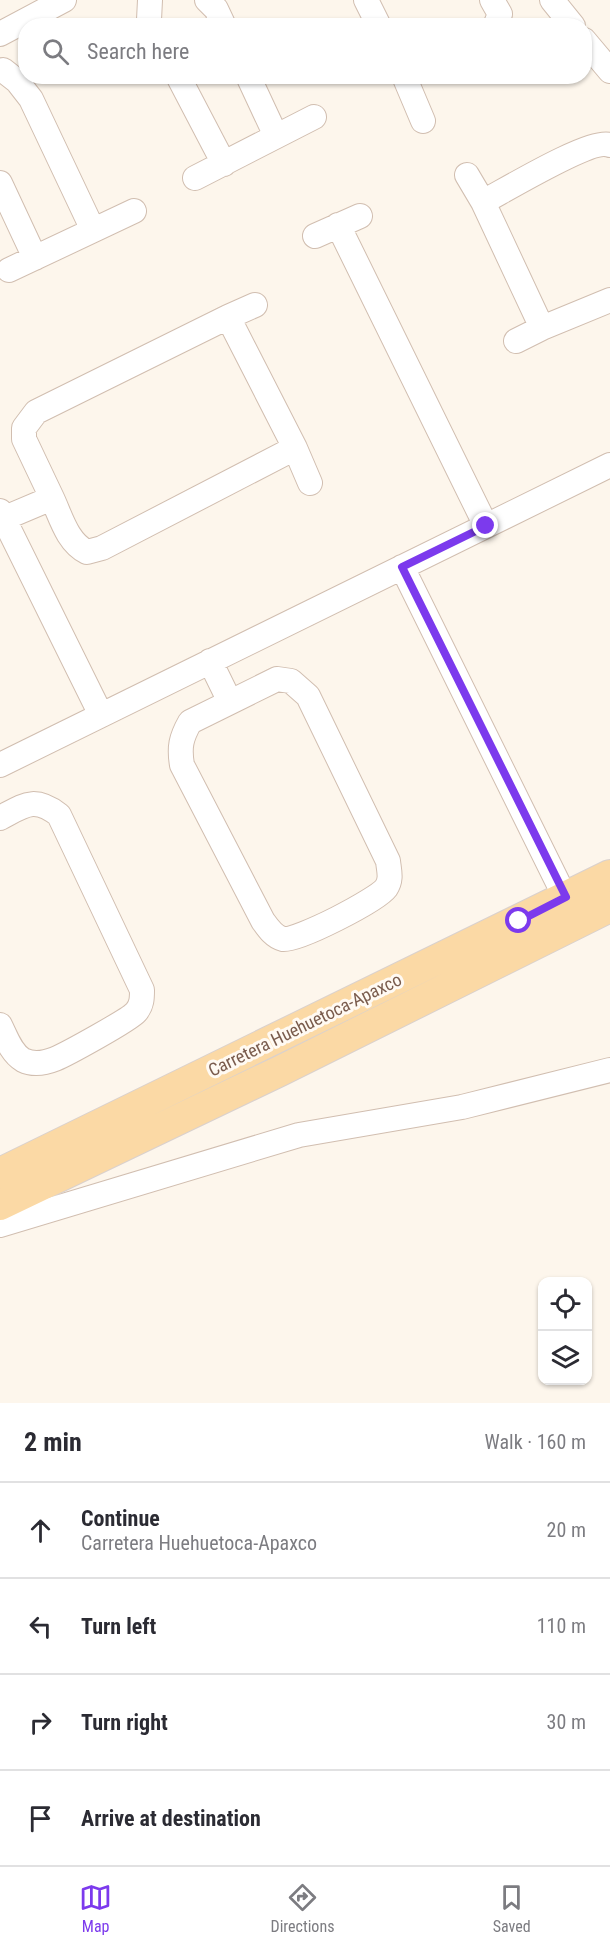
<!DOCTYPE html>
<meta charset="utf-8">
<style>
body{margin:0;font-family:"Roboto Condensed",sans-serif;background:#f7f7f7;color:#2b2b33}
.controls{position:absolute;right:18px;bottom:18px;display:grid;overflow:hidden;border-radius:12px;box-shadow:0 2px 4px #0004}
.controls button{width:54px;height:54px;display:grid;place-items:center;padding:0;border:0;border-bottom:2px solid #e1e1e2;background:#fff;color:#2b2b33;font:30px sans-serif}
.stop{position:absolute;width:18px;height:18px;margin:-14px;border:4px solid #7c3aed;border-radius:50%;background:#fff}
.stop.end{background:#7c3aed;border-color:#fff;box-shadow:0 2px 6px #0008}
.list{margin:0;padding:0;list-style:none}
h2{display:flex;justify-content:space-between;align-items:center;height:78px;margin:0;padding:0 24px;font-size:26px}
h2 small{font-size:20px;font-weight:400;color:#7c7c81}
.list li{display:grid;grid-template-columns:39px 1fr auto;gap:18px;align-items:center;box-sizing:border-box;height:96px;padding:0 24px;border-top:2px solid #e1e1e2}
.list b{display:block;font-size:22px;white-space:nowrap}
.list p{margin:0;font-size:20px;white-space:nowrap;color:#7c7c81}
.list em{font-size:20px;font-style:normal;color:#7c7c81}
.icon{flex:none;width:33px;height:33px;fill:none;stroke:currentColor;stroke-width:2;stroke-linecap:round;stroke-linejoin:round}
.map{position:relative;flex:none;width:610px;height:1403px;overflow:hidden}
.search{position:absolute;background:#fff;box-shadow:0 2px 4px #0004;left:18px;right:18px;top:18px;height:66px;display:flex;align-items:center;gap:15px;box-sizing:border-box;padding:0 21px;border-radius:24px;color:#7c7c81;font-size:22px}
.sheet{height:462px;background:#fff}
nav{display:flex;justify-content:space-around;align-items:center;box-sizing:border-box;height:84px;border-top:2px solid #e1e1e2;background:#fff;font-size:16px;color:#7c7c81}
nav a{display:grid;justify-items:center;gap:3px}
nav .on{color:#7c3aed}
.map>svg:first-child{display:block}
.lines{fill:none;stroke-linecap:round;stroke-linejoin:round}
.minor-casing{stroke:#d1beb0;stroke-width:26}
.major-casing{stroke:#dad1cd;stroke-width:32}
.minor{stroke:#fff;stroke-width:24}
.major{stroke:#fbd9a5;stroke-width:30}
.route{stroke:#7c3aed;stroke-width:8}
.labels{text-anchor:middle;stroke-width:6;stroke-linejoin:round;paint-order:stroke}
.street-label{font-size:18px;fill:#7a5c4d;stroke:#fffaf3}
</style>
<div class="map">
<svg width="610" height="1403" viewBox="0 0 610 1403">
<rect width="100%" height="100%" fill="#fdf6ec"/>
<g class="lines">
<defs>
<path id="minor" d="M150 0 149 20 152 26
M207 0 216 9 224 26
M366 0 379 26
M492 0 500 14 495 26
M552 0 573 26
M0 34 64 0
M584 40 610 71
M0 71 3 70 17 81 31 99 93 230
M178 76 224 164
M248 76 276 136
M404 76 423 121
M467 175 483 202 542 328
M195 178 314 117
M0 183 35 258
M483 202C504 191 591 138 610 145
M338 225 486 526
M315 236 360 216
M9 270 134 211
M516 341 542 328 610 300
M295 448 310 483
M52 498C61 517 67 542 87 552L102 548 295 448 228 317
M0 511 101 715
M0 520 52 498 24 439V428L36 412 228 317 255 305
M402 567 565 897
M210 661 230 702
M277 679 291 681 308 696 388 861C389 871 392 879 386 888 377 900 298 941 283 939 274 937 268 928 263 921L182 765C179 747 181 738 190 722Z
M0 765 610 465
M0 818C25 805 34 796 59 815L142 990C142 998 142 1005 136 1012 129 1020 67 1054 55 1059 45 1063 33 1065 23 1060 11 1053 6 1037 0 1025
M0 1225 299 1135 462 1107 610 1070"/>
<path id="major" d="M0 1173 610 875
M0 1205 280 1071 610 907"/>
</defs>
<use href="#minor" class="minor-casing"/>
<use href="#major" class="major-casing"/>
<use href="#minor" class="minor"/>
<use href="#major" class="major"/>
</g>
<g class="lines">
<path class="route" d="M486 526 402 567 566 897 519 921"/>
</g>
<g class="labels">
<g class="street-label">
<text transform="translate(305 1025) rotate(-26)" y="6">Carretera Huehuetoca-Apaxco</text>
</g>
</g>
</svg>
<div class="controls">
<button><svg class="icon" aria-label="locate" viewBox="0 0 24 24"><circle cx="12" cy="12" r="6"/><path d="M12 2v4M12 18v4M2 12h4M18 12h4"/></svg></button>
<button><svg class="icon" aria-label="layers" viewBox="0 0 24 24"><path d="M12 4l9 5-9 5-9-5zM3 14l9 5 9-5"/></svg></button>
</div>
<div class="stop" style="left:519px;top:921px"></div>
<div class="stop end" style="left:486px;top:526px"></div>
<div class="search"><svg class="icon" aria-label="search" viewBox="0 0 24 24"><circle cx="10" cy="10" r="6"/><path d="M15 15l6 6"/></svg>Search here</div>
</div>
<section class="sheet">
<h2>2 min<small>Walk · 160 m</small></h2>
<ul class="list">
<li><svg class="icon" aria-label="ahead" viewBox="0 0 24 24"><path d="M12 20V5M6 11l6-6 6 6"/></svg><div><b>Continue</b><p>Carretera Huehuetoca-Apaxco</p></div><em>20 m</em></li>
<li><svg class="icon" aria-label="left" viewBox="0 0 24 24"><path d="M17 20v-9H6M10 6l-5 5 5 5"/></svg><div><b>Turn left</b></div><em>110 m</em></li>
<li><svg class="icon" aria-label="right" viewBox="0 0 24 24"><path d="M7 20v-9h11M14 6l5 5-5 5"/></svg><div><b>Turn right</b></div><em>30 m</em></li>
<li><svg class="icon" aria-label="arrive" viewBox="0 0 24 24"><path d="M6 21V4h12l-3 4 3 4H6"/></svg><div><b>Arrive at destination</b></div></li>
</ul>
</section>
<nav>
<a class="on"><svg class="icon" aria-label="map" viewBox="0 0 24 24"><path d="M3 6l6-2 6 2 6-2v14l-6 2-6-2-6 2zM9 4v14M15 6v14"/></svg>Map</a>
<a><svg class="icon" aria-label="directions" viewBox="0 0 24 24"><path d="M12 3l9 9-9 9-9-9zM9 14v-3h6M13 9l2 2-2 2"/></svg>Directions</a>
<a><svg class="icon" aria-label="saved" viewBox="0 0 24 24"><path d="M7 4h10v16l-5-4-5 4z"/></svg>Saved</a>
</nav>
